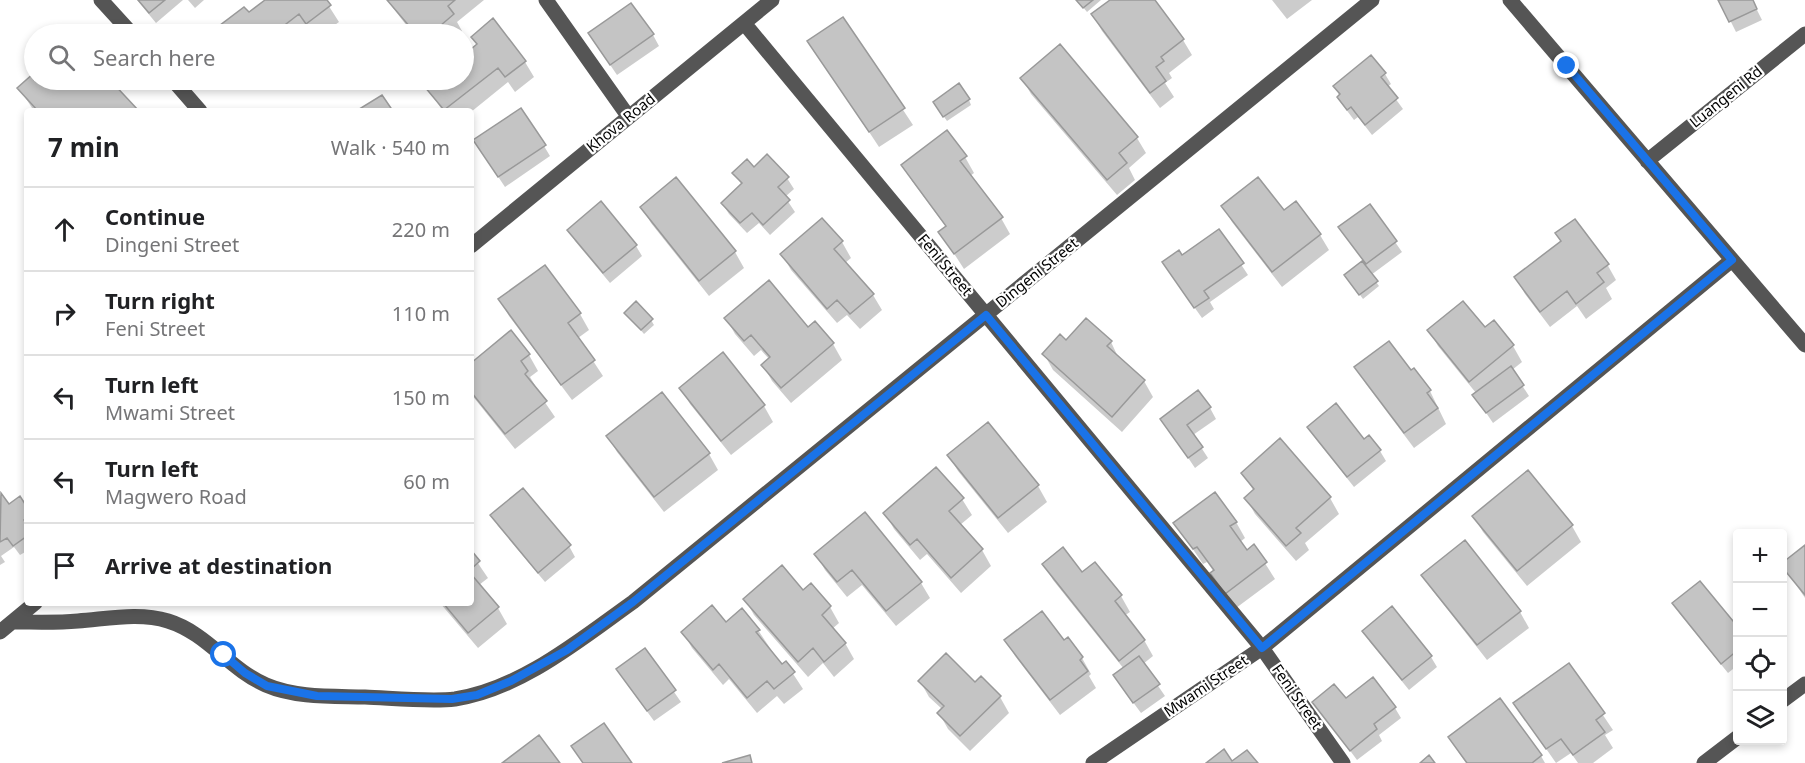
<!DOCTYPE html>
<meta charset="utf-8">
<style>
body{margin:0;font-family:"Noto Sans",sans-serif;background:#f6f6f6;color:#202124}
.controls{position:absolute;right:18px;bottom:18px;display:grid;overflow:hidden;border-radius:6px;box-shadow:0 3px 9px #0003}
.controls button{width:54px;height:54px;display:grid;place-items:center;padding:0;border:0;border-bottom:2px solid #e0e0e0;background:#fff;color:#202124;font:30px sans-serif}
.stop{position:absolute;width:18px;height:18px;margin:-14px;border:4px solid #1a73e8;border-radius:50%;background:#fff}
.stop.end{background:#1a73e8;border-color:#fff;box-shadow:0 2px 6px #0008}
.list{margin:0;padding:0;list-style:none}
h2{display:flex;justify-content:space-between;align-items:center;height:78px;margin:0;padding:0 24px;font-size:26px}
h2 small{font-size:20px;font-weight:400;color:#757577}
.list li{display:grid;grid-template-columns:39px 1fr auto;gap:18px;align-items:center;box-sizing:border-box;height:84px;padding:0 24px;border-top:2px solid #e0e0e0}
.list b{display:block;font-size:22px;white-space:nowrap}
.list p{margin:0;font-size:20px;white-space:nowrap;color:#757577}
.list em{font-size:20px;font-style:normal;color:#757577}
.icon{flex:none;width:33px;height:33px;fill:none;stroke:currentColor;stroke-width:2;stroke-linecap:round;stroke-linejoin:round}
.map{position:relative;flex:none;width:1805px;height:763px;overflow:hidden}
.search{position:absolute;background:#fff;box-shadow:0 3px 9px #0003;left:24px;top:24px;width:450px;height:66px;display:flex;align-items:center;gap:15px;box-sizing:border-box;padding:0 21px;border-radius:33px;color:#757577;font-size:22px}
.panel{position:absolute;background:#fff;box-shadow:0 3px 9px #0003;left:24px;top:108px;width:450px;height:498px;border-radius:6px}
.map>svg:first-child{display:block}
.shadow{fill:#0003}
.building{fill:#c4c4c4;stroke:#999;stroke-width:1.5}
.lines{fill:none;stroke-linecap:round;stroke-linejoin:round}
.minor{stroke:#555;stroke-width:15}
.route{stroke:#1a73e8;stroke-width:8}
.labels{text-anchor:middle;stroke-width:4.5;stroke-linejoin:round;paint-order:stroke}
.street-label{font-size:15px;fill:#000;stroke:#fff}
</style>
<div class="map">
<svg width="1805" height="763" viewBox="0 0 1805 763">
<rect width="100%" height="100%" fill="#fff"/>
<path class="shadow" d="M137 0H183L156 23Z
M188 0H204L195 8Z
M268 0H325L339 22 322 34H313L309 29 302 34H225L221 27 249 15Z
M387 0H484L457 22 462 31 457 34H413Z
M1077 0H1101L1087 12Z
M1112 0H1153L1183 40 1192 55 1169 73 1172 78 1165 83 1174 97 1160 108 1102 31 1093 15Z
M1272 0H1312L1287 19Z
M1720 0H1752L1762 20 1736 32Z
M843 19 913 125 879 147 809 41Z
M653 35 659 46 617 75 596 44Z
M473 37 525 62 534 77 515 92 508 82 471 112 443 111 421 80H464V57L478 46Z
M1385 74 1391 84 1387 87 1403 109 1372 135 1358 117 1354 120 1345 108 1335 86Z
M34 75V80H108L137 111H34L19 88Z
M1022 78 1137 138 1146 153 1129 168 1135 180 1117 195 1031 94Z
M969 100 971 105 947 121 937 107Z
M544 146 550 156 505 187 481 151Z
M965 157 974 173 970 176 1001 218 1010 234 964 269 940 232 947 228 912 181 903 165Z
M754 169 787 178 794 189 785 197 795 212 770 235 759 223 747 233 729 214 722 203 742 185 734 173Z
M1223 206 1320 235 1329 250 1282 287 1232 222Z
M1370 206 1402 252 1371 275 1379 286 1363 299 1346 276 1364 261 1340 228Z
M642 207 735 252 744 268 709 296 651 223Z
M569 230 636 246 642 256 610 283 575 241Z
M1219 231 1248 275 1210 302 1214 309 1202 318 1170 273 1182 257Z
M842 242 851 258 845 263 873 295 882 310 860 329 847 315 837 323 791 270 782 254Z
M1607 264 1616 280 1606 288 1612 299 1586 319 1577 306 1550 327 1525 294 1516 278Z
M500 300 580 314 589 330 578 338 603 376 572 400 509 316Z
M626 313 651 320 654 325 644 334Z
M726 318 808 329 833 344 842 360 791 403 772 381 763 365 769 359 761 350 754 356 735 334Z
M1485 329 1513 346 1522 362 1512 370 1529 396 1493 423 1474 395 1476 393 1438 346 1429 330Z
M511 333 529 355 538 371 530 377 536 387 535 388 555 417 515 449 471 394V365Z
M1067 342H1111L1119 359 1144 381 1153 397 1122 432 1053 370 1044 354Z
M723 354 764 406 773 422 731 455 690 404 681 388Z
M1356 368 1430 391 1446 424 1414 448 1366 384Z
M1210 408 1216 419 1193 435 1208 458 1195 468 1162 419Z
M988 424 1038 486 1047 502 1008 533 958 471 949 456Z
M1309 427 1364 441 1380 451 1386 461 1354 487 1315 438Z
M608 437 709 454 718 470 664 512 617 452Z
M1280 440 1330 498 1339 514 1305 543 1309 550 1296 561 1255 514 1246 498 1254 491 1242 473Z
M935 469 962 499 972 515 960 525 982 550 991 566 961 593 927 554 920 560 894 529 885 513Z
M0 495 9 506 27 509V551L20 555 14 547 1 556 5 562 0 565Z
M492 515 569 546 575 557 545 582 498 526Z
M1474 517 1572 526 1581 542 1527 586 1483 532Z
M1236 522 1245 538 1240 542 1247 552 1254 546 1275 579 1236 608 1221 589 1214 572 1207 562 1203 564 1175 523Z
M1805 547V598L1783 565Z
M471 553 488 578 479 585 498 608 507 624 478 648 440 603H471Z
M816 554 921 583 930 598 896 626 862 585 847 597 825 570Z
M1044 564 1082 574 1121 596 1130 612 1124 616 1144 640 1153 656 1143 664 1165 696 1141 713 1121 686 1124 669 1053 580Z
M1423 575 1520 612 1529 628 1487 660 1433 591Z
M803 592 830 607 839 623 832 629 845 643 854 659 834 677 823 663 808 677 754 615 745 599Z
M1674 604 1738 629V665L1728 673 1680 614Z
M726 624 758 630 782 666 786 663 803 689 784 704 777 696 757 713 729 679 723 685 692 648 683 632Z
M1364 631 1431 657 1437 667 1409 690 1370 642Z
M1006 640 1064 642 1082 658 1091 674 1089 676 1096 688 1060 715 1015 656Z
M645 650 681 702 654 721 624 680Z
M1569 665 1613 730 1605 735 1613 748 1593 763H1578L1571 753 1556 763 1515 704Z
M920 681 975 684 1000 697 1009 713 970 751 948 729 939 713 942 709 929 697Z
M1346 701 1395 708 1401 718 1379 735 1382 741 1357 760 1314 702Z
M1500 701 1541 756 1545 763H1466L1459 753 1450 737Z"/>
<path class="building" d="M138 0H165L149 13Z
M265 0H327L331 5 306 24 299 14 273 34H225L219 26 244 7 249 12Z
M387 0H455L448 6 454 14 433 32 428 26 416 34Z
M1076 0H1093L1083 8Z
M1110 0H1155L1184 39 1161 57 1164 61 1156 67 1166 81 1150 93 1091 14Z
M1718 0H1753L1757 9 1729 22Z
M631 3 654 34 610 65 588 33Z
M843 17 905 108 869 132 807 41Z
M493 18 526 61 505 77 498 68 444 110 419 80H464V55L477 44 471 37Z
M1060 44 1138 137 1119 153 1127 163 1107 180 1020 78Z
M1371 55 1386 73 1381 77 1398 98 1365 125 1351 107 1347 110 1337 97 1340 94 1333 86Z
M34 73V80H110L139 111H38L17 88Z
M959 83 970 99 943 117 933 102Z
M382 95 393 111H356Z
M521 108 546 145 498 177 473 140Z
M947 130 967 156 960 161 1003 217 954 254 938 232 946 226 901 165Z
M767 154 789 177 778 187 790 200 763 225 752 213 740 223 721 203 742 183 732 173 747 159 754 167Z
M676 177 736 251 699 281 640 207Z
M1258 177 1284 210 1296 201 1321 234 1272 272 1221 206Z
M601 201 637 245 603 273 567 230Z
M1370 204 1397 241 1366 264 1338 227Z
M822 218 843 241 834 249 874 294 850 314 837 300 827 309 780 254Z
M1575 219 1609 264 1597 273 1604 282 1576 304 1567 291 1540 312 1514 277 1561 241 1555 233Z
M1219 229 1244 263 1204 291 1209 298 1194 308 1162 262 1179 250 1182 255Z
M1362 261 1378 281 1359 295 1344 275Z
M545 265 581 313 568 323 595 360 561 385 498 299Z
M769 280 808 327 815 321 834 343 781 388 761 365 770 357 751 335 744 341 724 318Z
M636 301 653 319 641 330 624 313Z
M1463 301 1485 327 1494 320 1514 345 1469 382 1427 330Z
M1086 318 1112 341 1107 346 1145 380 1112 417 1042 354 1060 334 1066 340Z
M511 330 530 354 521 361 528 371 525 374 547 401 505 434 471 392V363Z
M1389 341 1411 370 1414 368 1431 390 1427 393 1438 408 1404 433 1354 367Z
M723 352 765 405 721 441 679 388Z
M1511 366 1524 385 1486 413 1472 395Z
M1198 390 1211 407 1187 425 1203 447 1188 458 1160 419Z
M662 392 710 453 654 497 606 436Z
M1336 403 1364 439 1369 435 1381 450 1347 477 1307 427Z
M988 422 1039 485 998 518 947 455Z
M1280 438 1331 497 1296 528 1301 533 1286 546 1244 498 1254 489 1241 473Z
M936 467 964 498 949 511 983 549 951 578 917 539 910 545 883 513Z
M1528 470 1573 525 1517 571 1472 516Z
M523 488 571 545 538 573 490 515Z
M1215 492 1237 522 1230 526 1247 550 1254 544 1267 562 1225 594 1210 573 1214 570 1197 547 1193 549 1173 523Z
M1 493 9 504 20 496 27 507V518L24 520 27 524V536L13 546 7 538 0 542Z
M865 512 922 582 886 611 852 570 837 582 814 554Z
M1465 540 1521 611 1477 645 1421 575Z
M1805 545V595L1782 567V563Z
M1063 547 1082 572 1095 562 1122 595 1115 601 1145 640 1119 661 1042 564Z
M471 550 480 561 471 569Z
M782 565 803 590 811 583 831 606 822 615 846 643 824 662 813 648 798 662 743 599Z
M471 574 499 607 468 633 443 603H471Z
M1700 581 1738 627V650L1721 664 1672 603Z
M712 605 726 622 742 608 760 630 756 632 782 664 786 661 795 672 774 689 767 681 747 698 719 664 713 670 681 632Z
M1392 606 1432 656 1402 680 1362 631Z
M1042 611 1064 640 1068 637 1083 657 1080 660 1088 671 1050 700 1004 640Z
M645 648 676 690 647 711 616 669Z
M946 653 975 682 981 676 1001 696 960 736 937 713 944 706 918 681Z
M1139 656 1160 684 1133 703 1113 675Z
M1569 663 1605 713 1596 720 1605 732 1573 755 1561 739 1546 749 1513 703Z
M1373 677 1396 707 1374 724 1377 729 1350 751 1312 702 1334 684 1346 698Z
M1500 698 1542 755 1532 763H1467L1448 737Z
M604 723 632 763H583L571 746Z
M539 735 560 763H502Z
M1224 749 1232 761 1247 750 1258 763H1206Z
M750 755 752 763H722Z
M1429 755 1435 763H1420Z"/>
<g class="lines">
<path class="minor" d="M101 0 132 34
M546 0 628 116
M1510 0 1805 345
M744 23 1262 648 1343 763
M173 80 200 111
M1647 161 1805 34
M471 246 772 0
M14 622C35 622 56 623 78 621 107 619 139 612 168 621 207 633 229 669 266 685 296 698 333 696 365 697 391 698 430 702 455 699 521 689 581 639 633 602L1372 0
M0 632 35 603
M1782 701 1805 684
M1093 763 1262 648 1732 260
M1704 763 1738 737"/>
</g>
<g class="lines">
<path class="route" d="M224 655 245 673 267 686 317 696 452 699 477 695 511 681 567 650 633 602 986 315 1262 648 1732 260 1567 66"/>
</g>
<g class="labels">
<g class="street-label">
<text transform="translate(1726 97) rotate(-39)" y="5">Luangeni Rd</text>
<text transform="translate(621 123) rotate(-39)" y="5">Khova Road</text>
<text transform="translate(945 265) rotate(50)" y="5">Feni Street</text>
<text transform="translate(1037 273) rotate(-39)" y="5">Dingeni Street</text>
<text transform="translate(1206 686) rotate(-34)" y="5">Mwami Street</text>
<text transform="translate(1297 697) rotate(55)" y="5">Feni Street</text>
</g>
</g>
</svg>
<div class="controls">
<button>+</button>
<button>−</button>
<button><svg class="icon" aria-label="locate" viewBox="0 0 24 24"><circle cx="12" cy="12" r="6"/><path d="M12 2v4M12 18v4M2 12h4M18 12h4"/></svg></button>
<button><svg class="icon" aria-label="layers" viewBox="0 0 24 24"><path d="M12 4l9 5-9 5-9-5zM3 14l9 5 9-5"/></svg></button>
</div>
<div class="stop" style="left:224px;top:655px"></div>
<div class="stop end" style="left:1567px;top:66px"></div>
<div class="search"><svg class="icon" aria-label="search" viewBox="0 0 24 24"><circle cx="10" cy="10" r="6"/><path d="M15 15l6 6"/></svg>Search here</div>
<section class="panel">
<h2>7 min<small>Walk · 540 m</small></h2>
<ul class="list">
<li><svg class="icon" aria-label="ahead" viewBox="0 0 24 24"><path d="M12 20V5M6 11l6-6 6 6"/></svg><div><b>Continue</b><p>Dingeni Street</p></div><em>220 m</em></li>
<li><svg class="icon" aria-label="right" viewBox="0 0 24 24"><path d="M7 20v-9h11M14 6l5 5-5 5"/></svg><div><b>Turn right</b><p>Feni Street</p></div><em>110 m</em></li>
<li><svg class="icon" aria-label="left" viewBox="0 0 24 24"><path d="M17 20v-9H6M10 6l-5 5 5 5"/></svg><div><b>Turn left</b><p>Mwami Street</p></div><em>150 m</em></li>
<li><svg class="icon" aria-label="left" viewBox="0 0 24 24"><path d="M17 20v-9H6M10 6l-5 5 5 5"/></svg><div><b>Turn left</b><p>Magwero Road</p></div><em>60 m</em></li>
<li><svg class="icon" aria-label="arrive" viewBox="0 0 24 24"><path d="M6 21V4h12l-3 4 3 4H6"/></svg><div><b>Arrive at destination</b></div></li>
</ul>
</section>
</div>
